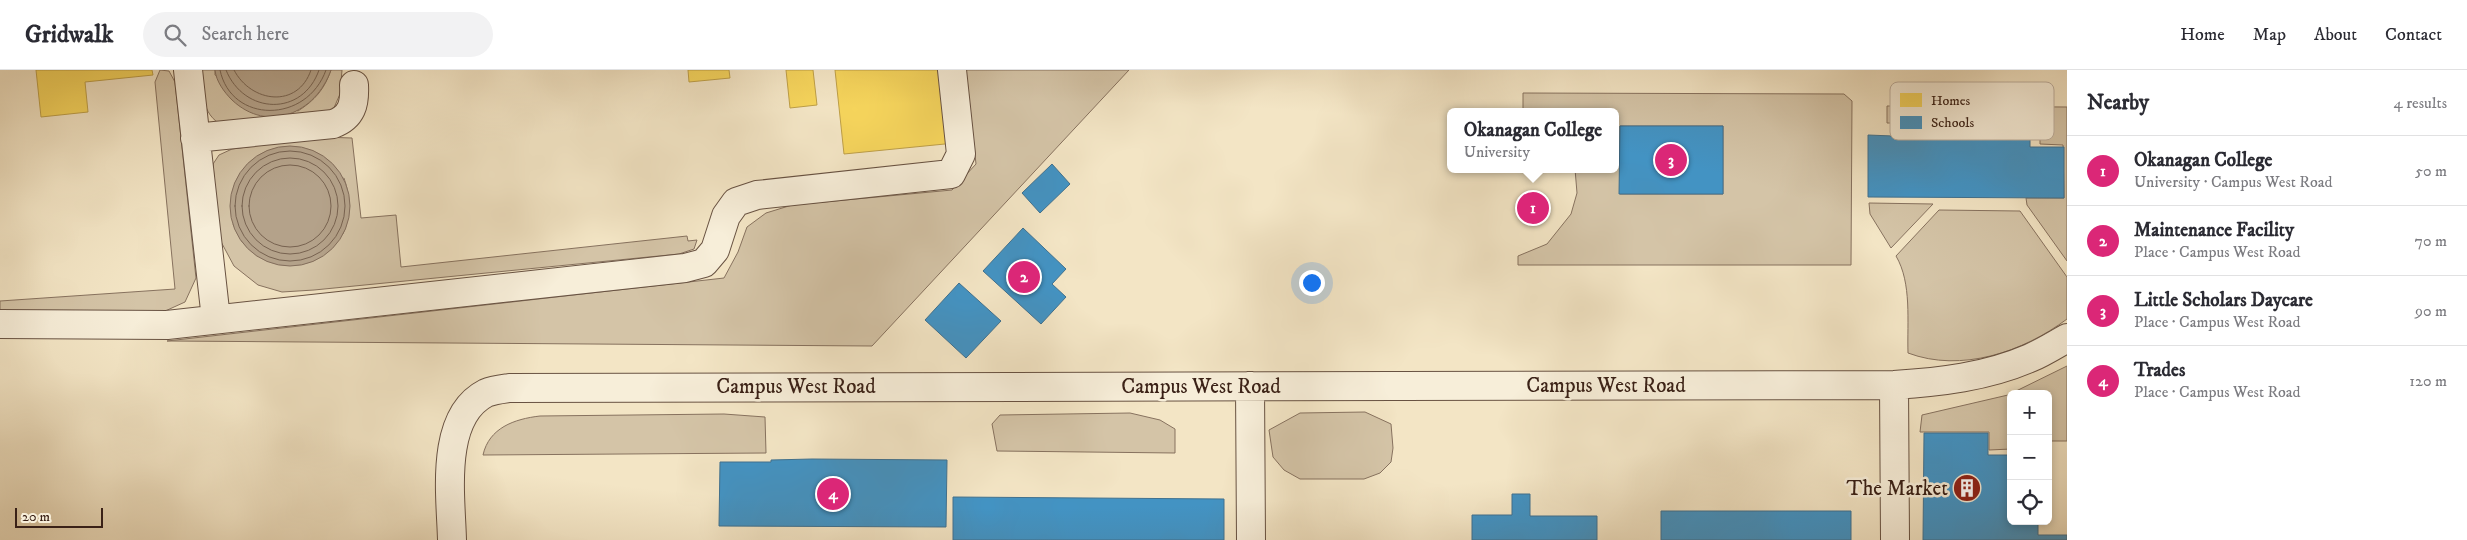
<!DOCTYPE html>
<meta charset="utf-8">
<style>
body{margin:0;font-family:"IM FELL DW Pica",serif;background:#f2f2f3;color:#2b2b33}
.controls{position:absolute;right:15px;bottom:15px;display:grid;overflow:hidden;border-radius:8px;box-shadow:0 2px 8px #0003}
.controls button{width:45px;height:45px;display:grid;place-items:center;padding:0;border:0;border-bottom:1px solid #e1e1e2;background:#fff;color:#2b2b33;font:25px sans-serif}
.scale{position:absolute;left:15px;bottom:12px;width:88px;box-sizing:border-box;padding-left:5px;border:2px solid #3a2117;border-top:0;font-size:14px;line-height:18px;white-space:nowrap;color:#3a2117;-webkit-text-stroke:4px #f7eed9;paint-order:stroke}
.you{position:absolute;left:1311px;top:212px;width:18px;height:18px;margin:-12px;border:4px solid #fff;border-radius:50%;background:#1a73e8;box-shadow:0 0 0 8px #1a73e833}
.badge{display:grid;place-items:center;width:32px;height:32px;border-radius:50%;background:#db2777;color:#fff;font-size:16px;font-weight:700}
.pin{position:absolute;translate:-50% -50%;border:2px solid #fff;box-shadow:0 1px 5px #0006}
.popup{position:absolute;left:1447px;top:38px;width:172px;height:65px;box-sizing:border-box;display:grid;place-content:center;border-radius:8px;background:#fff;filter:drop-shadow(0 1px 4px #0005);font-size:16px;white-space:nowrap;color:#7c7c81}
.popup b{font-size:19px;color:#2b2b33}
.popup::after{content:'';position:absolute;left:50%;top:100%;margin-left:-10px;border:10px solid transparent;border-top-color:#fff}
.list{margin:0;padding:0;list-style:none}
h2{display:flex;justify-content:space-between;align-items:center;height:65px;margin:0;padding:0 20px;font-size:21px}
h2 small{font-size:16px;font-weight:400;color:#7c7c81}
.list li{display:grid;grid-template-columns:32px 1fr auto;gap:15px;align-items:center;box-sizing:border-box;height:70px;padding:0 20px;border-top:1px solid #e1e1e2}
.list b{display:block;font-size:19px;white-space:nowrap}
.list p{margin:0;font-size:16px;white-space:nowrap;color:#7c7c81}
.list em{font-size:16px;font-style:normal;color:#7c7c81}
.icon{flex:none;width:28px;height:28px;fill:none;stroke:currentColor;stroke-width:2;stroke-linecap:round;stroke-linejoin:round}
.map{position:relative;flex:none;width:2067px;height:470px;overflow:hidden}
header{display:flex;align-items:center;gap:30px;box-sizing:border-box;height:70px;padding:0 25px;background:#fff;border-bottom:1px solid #e1e1e2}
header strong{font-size:24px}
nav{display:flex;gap:28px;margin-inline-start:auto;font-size:18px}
.search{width:350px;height:45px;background:#f2f2f3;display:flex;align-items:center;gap:12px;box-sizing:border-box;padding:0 18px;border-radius:28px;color:#7c7c81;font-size:19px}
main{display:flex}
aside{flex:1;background:#fff}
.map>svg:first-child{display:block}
.green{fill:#d4c4a7;stroke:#87725f;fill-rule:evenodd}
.water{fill:#b4a28a;stroke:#836e5c}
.homes{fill:#f6d55c;stroke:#be9f47}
.schools{fill:#4393c3;stroke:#40718f}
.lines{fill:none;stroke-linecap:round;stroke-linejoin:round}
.shore{stroke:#776250;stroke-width:1}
.minor-casing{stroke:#685242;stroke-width:30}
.minor{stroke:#f7eed9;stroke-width:28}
.labels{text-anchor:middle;stroke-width:5;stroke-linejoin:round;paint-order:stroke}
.street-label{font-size:21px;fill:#3a2117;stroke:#f7eed9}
.poi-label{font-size:21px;fill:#3a2117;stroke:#f7eed9;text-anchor:end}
.key{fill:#f7eed9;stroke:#beb09f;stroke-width:1}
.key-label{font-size:14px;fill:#3a2117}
</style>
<header>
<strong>Gridwalk</strong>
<div class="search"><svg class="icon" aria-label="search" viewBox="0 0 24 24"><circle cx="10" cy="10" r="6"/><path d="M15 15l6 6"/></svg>Search here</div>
<nav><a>Home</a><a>Map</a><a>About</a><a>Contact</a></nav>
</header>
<main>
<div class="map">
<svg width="2067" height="470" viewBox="0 0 2067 470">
<rect width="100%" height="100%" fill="#f3e5c5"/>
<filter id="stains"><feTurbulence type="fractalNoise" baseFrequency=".004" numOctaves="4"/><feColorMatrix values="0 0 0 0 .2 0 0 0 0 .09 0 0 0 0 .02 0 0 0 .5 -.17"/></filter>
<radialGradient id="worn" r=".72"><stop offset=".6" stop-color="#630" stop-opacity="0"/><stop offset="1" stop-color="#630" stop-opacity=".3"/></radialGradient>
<path class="green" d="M160 0 169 1 175 12 196 208 185 232 163 242 0 241V231L175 219 155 12Z
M201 0H215V5L298 41C315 30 324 20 331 0H342L340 24 333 40 222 55C201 44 203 22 201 0Z
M966 0H1129L872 276 167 271 724 208 738 182 747 157 766 143 792 135 952 120 976 94Z
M1523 23 1844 24 1852 31 1851 195H1518V186L1547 174 1571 144 1577 123 1575 99H1616V42H1523ZM1620 56H1723V124H1620Z
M1887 36 2067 37V191L2027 135 2026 128H2064L2063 75 2040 74V54L1887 53Z
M322 67 352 68 361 148 396 145 401 197 687 166 688 171 697 170 694 179 679 184 314 220 282 222 258 215 234 196 219 168 213 94 219 85 232 79ZM344 108C351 129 351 144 343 164L257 186 242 172 233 154Z
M1869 133 1933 134 1891 178 1870 144Z
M1939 140 2020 141 2067 207V249C2023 282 1961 303 1908 283 1907 252 1912 213 1896 186Z
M2067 296V371H2048V324H2011V379L1989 380V362H1920L1922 345 2008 325Z
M1365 342 1391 354 1393 378 1391 392 1380 403 1364 409H1300L1284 400 1273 387 1269 360 1300 343Z
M1130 343 1160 350 1175 359V383L997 381 992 354 1000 345Z
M724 344 765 347 766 383 483 385C489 358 514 349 540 346Z"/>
<path class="water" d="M215 0H331C316 43 268 64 232 30 224 22 216 11 215 0Z
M230 136a60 60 0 1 1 120 0a60 60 0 1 1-120 0Z"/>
<path class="homes" d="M36 0H152L153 5 85 12 88 42 41 47Z
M688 0H729L730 8 689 12Z
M786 0H813L817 35 790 38Z
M835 0H948L955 73 844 84Z"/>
<path class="schools" d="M1620 56H1723V124H1619Z
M1893 57 2022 58V67H2030V77H2064V128L1868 127V65L1893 66Z
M1052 94 1070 114 1040 143 1022 123Z
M1023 158 1066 199 1052 214 1066 227 1041 254 983 201Z
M959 213 1001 251 966 288 925 250Z
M1924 363H1988V385H2011V451H2038V465H2067V470H1923Z
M812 389 947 390 946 457 719 456 720 392H771V390Z
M1512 424H1530V446H1597V470H1472V445H1512Z
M953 427 1224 429V470H953Z
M1661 441H1851V470H1661Z"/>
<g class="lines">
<path class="shore" d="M220 0C231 54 307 54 326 0
M226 0C244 45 303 47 319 0
M234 0C251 33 298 39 311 0
M235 136a55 55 0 1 1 110 0a55 55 0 1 1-110 0Z
M242 136a48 48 0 1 1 96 0a48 48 0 1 1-96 0Z
M249 136a41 41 0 1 1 82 0a41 41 0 1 1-82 0Z"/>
<defs>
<path id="minor" d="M188 0 216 249
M195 68 333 54C352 47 355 34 354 15
M0 254 167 255 685 198 704 193 715 180 726 146 736 132 757 125 951 104 961 84 952 0
M1894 315 1895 470
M1250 316 1251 470
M452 470C451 427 439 347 486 323 493 320 502 319 509 318L1894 315C1940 312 1986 307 2030 288 2042 283 2055 275 2067 268"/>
</defs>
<use href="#minor" class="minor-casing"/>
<use href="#minor" class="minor"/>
</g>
<defs>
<symbol id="building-disc" viewBox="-11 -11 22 22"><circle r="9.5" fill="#8f2418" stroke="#f7eed9"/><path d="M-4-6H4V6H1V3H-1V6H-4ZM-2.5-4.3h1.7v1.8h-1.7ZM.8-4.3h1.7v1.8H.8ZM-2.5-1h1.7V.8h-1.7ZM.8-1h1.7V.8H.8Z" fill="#fff"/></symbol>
</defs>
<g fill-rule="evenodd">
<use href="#building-disc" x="1951" y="402" width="32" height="32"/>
</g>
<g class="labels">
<g class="street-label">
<text x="1606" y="322">Campus West Road</text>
<text x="796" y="323">Campus West Road</text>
<text x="1201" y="323">Campus West Road</text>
</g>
<g class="poi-label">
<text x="1948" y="425">The Market</text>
</g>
</g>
<rect x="1890" y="12" width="164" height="58" rx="8" class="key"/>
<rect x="1900" y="23" width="22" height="14" fill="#f6d55c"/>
<rect x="1900" y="46" width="22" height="13" fill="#4393c3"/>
<g class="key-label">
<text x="1931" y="35">Homes</text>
<text x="1931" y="57">Schools</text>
</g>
<rect width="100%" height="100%" filter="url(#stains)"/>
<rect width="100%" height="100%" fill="url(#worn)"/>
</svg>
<div class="controls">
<button>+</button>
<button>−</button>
<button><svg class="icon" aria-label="locate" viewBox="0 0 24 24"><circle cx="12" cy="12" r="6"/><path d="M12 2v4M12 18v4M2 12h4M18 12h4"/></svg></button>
</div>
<div class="scale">20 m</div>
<div class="you"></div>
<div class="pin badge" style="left:1533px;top:138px">1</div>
<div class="popup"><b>Okanagan College</b>University</div>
<div class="pin badge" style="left:1024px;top:207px">2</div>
<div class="pin badge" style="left:1671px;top:90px">3</div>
<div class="pin badge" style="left:833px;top:424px">4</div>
</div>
<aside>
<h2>Nearby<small>4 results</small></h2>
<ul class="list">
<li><span class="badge">1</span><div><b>Okanagan College</b><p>University · Campus West Road</p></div><em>50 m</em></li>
<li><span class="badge">2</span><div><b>Maintenance Facility</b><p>Place · Campus West Road</p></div><em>70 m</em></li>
<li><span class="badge">3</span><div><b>Little Scholars Daycare</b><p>Place · Campus West Road</p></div><em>90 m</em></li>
<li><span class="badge">4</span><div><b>Trades</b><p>Place · Campus West Road</p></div><em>120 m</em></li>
</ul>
</aside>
</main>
